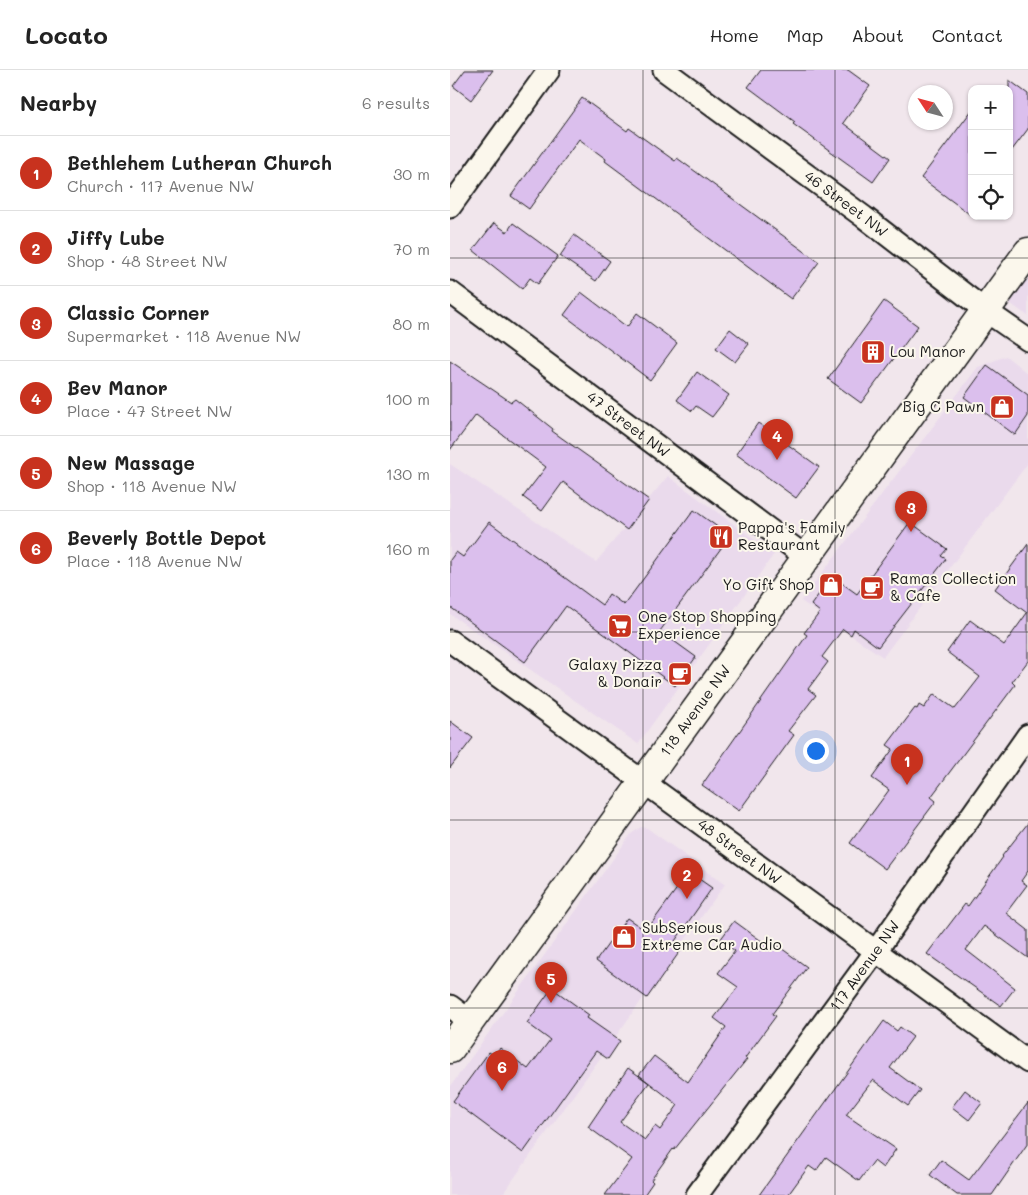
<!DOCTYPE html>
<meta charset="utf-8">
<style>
body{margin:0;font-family:Mali,sans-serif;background:#f2f2f2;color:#222}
.controls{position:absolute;right:15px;top:15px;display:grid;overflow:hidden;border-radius:10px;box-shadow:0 1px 4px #0004}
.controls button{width:45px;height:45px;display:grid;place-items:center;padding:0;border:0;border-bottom:1px solid #e0e0e0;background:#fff;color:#222;font:25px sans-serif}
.compass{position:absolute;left:458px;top:15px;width:45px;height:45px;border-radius:50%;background:#fff;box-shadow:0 1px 4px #0004;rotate:306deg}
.you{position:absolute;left:365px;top:680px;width:18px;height:18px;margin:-12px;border:4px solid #fff;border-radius:50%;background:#1a73e8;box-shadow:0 0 0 8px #1a73e833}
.badge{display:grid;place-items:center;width:32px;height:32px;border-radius:50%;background:#c8321e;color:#fff;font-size:16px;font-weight:700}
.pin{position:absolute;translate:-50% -41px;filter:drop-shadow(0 1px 2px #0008)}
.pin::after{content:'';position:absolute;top:26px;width:18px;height:15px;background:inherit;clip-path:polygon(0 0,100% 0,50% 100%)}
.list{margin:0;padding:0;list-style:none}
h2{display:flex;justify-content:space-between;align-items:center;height:65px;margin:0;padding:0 20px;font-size:21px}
h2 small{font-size:16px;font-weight:400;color:#767676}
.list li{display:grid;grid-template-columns:32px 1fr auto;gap:15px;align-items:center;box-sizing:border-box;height:75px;padding:0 20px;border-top:1px solid #e0e0e0}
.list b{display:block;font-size:19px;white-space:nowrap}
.list p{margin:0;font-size:16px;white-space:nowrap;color:#767676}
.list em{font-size:16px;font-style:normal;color:#767676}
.icon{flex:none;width:28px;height:28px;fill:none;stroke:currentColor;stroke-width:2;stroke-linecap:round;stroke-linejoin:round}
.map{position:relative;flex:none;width:578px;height:1125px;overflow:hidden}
header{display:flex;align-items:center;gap:30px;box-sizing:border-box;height:70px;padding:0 25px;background:#fff;border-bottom:1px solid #e0e0e0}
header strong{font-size:24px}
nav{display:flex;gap:28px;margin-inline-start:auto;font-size:18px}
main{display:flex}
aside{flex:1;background:#fff}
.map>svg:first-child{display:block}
.built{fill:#eadaec}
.building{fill:#dbbfed;stroke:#1c1c1c}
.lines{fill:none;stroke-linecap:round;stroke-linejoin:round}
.minor-casing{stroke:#1c1c1c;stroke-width:25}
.major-casing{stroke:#1c1c1c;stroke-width:31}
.minor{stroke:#fbf7ec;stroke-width:21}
.major{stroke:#fbf7ec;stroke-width:28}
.grid{fill:none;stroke:#1c1c1c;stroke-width:1;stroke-opacity:0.55}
.labels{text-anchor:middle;stroke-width:4;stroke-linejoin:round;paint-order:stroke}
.street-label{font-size:15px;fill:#1c1c1c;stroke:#fbf7ec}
.poi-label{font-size:15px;fill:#1c1c1c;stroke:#fbf7ec;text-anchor:start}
</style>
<header>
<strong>Locato</strong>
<nav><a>Home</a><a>Map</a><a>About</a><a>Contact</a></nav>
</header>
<main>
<aside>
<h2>Nearby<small>6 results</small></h2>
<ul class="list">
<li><span class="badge">1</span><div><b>Bethlehem Lutheran Church</b><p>Church · 117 Avenue NW</p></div><em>30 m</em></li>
<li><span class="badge">2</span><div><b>Jiffy Lube</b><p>Shop · 48 Street NW</p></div><em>70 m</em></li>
<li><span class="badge">3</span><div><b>Classic Corner</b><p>Supermarket · 118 Avenue NW</p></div><em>80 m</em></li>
<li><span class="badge">4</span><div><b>Bev Manor</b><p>Place · 47 Street NW</p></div><em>100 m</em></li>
<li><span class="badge">5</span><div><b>New Massage</b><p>Shop · 118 Avenue NW</p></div><em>130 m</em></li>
<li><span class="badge">6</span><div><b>Beverly Bottle Depot</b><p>Place · 118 Avenue NW</p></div><em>160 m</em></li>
</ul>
</aside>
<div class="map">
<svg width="578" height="1125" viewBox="0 0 578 1125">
<rect width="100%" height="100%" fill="#f1e6ec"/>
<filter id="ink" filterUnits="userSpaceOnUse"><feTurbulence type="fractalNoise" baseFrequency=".02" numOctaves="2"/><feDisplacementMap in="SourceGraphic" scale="10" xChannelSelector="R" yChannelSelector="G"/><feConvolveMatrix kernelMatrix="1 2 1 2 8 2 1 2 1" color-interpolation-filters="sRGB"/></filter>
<g filter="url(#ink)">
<path class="built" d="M578 204V246L557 231Z
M556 286 578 304V393L433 587 351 531 528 297Z
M0 394 146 492 218 406 324 484 188 674 0 544Z
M191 757 197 758 275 814 52 1125H0V1017L181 764Z"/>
<path class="building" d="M15 0H43L21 30 3 16Z
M311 0H398L420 16 393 53 440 88 423 112 343 54 345 52 298 17Z
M559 10 578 24V59L559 84Z
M132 28 177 61 179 58 225 91 227 88 369 192 341 229 155 91 156 89 129 69 79 139 61 126Z
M522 40V146L471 108Z
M44 153 57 162 63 153 108 186 88 214 80 208 72 219 23 180Z
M124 165 160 191 146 211 110 186Z
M131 222 177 257 187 243 227 273 200 310 114 245Z
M434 231 468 256 411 333 378 309Z
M280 259 299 274 285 292 266 278Z
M0 291 61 332 65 329 103 359 102 361 199 430 177 460 113 412 92 441 73 427 96 397 26 345 0 380Z
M537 295 578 325V346L565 365 514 327Z
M247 302 279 325 262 347 246 336 242 341 227 330Z
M308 353 369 397 346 428 286 384Z
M244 440 280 466 210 561 246 587 225 616 116 536 75 592 0 537V490L6 482 13 487 39 452 152 535 159 524 174 535Z
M460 452 497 479 491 486 496 489 428 577 404 559 401 565 393 559 372 587 378 592 358 619 366 625 338 661 344 665 289 741 252 715 357 565 354 563 370 542 361 535 382 506 407 524Z
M578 474V591L562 612 565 615 481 727 486 731 435 799 400 773 439 720 422 708 443 679 437 675 465 638 467 639 469 635 474 638 484 624 505 639 530 607 497 582 520 550 554 575 577 543 545 519Z
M0 651 23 668 0 698Z
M578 753V801L571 811 577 815 556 843 578 860V888L534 856 516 880 565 918 551 936 477 884 515 834 518 836 553 787 552 786Z
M239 802 262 818 225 871 233 877 197 928 146 891 177 848 196 861Z
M284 851 317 875 320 870 357 897 322 944 326 946 295 988 297 989 224 1080 223 1079 201 1110 203 1112 194 1125H155L182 1089 138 1057 178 998 199 1013 170 1052 195 1070 205 1056 210 1060 228 1035 189 1005 204 986 238 1012 276 957 264 948 288 917 268 903 285 881 270 870Z
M102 918 139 945 137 948 170 971 158 989 146 981 73 1083 3 1031 39 982 45 986 50 978 78 999 100 970 77 953Z
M434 951 447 961 450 957 463 967 440 998 470 1020 458 1036 423 1010 396 1045 446 1079 433 1098 424 1091 409 1111 376 1087 366 1101 359 1096 338 1125H309Z
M515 1020 532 1033 519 1050 502 1037Z
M578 1033V1073L542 1125H507L480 1105 491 1090 519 1110Z"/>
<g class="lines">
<defs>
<g id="minor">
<path id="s1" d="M214 0 414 147 536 241 578 270"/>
<path d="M0 137 99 0"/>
<path id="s2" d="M0 222 356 487"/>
<path id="s3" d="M0 571 578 992"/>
<path d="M0 936 20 951"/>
<path id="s4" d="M247 1125 426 881 578 665"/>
</g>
<g id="major">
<path id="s5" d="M0 979 578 182"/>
</g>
</defs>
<use href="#minor" class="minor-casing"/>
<use href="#major" class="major-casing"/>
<use href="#minor" class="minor"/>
<use href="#major" class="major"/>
</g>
</g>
<path class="grid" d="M193 0V1125M385 0V1125M0 188H578M0 375H578M0 562H578M0 750H578M0 938H578"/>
<defs>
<symbol id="building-square" viewBox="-11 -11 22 22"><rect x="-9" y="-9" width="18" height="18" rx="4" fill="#c8321e" stroke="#fbf7ec"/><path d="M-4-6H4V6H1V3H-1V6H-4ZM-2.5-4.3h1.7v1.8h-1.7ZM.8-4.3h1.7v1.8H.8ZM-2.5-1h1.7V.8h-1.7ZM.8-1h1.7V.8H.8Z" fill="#fff"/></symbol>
<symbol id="shop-square" viewBox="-11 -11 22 22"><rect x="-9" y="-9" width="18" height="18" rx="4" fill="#c8321e" stroke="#fbf7ec"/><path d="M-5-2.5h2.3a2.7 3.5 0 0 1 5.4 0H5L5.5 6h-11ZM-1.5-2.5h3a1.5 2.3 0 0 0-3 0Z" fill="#fff"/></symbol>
<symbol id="restaurant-square" viewBox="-11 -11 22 22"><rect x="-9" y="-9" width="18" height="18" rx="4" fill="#c8321e" stroke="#fbf7ec"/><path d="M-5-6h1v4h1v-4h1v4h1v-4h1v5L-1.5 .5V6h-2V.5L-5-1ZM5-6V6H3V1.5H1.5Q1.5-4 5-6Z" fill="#fff"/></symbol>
<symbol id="cafe-square" viewBox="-11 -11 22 22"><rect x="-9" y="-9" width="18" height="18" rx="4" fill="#c8321e" stroke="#fbf7ec"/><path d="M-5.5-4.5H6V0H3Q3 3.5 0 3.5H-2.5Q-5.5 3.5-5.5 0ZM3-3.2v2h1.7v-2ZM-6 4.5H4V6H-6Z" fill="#fff"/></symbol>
<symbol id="supermarket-square" viewBox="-11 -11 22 22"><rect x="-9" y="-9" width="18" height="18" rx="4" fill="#c8321e" stroke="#fbf7ec"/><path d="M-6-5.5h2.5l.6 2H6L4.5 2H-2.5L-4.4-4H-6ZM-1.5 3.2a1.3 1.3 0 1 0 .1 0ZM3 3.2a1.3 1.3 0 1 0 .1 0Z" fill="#fff"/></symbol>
</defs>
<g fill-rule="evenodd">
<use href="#building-square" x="409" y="268" width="28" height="28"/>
<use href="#shop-square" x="538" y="323" width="28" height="28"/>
<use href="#restaurant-square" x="257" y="453" width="28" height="28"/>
<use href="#shop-square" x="367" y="501" width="28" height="28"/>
<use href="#cafe-square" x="408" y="504" width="28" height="28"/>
<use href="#supermarket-square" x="156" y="542" width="28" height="28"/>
<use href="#cafe-square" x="216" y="590" width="28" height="28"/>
<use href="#shop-square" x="160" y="853" width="28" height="28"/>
</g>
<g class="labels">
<g class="street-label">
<text dy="5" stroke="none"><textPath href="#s1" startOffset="226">46 Street NW</textPath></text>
<text dy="5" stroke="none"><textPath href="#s2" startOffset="222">47 Street NW</textPath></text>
<text dy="5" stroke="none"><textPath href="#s5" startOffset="418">118 Avenue NW</textPath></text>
<text dy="5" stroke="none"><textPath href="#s3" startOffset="358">48 Street NW</textPath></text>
<text dy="5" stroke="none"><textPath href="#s4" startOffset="284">117 Avenue NW</textPath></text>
</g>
<g class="poi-label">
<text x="440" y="287">Lou Manor</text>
<text x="534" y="342" text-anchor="end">Big C Pawn</text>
<text x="288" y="463">Pappa's Family<tspan x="288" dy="17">Restaurant</tspan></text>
<text x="440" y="514">Ramas Collection<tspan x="440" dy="17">&amp; Cafe</tspan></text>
<text x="364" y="520" text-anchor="end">Yo Gift Shop</text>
<text x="188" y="552">One Stop Shopping<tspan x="188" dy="17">Experience</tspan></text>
<text x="212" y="600" text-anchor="end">Galaxy Pizza<tspan x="212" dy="17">&amp; Donair</tspan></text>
<text x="192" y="863">SubSerious<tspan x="192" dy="17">Extreme Car Audio</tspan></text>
</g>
</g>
</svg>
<div class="controls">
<button>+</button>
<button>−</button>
<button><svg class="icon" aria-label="locate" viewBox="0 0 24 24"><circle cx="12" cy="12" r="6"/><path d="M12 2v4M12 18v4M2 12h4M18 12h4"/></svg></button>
</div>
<svg class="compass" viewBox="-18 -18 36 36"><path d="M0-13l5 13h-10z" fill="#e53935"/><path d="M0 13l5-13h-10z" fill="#767676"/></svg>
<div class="you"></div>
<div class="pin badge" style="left:457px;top:715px">1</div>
<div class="pin badge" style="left:237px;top:829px">2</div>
<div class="pin badge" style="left:461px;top:462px">3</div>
<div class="pin badge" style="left:327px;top:390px">4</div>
<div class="pin badge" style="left:101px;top:933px">5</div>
<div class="pin badge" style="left:52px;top:1021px">6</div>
</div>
</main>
